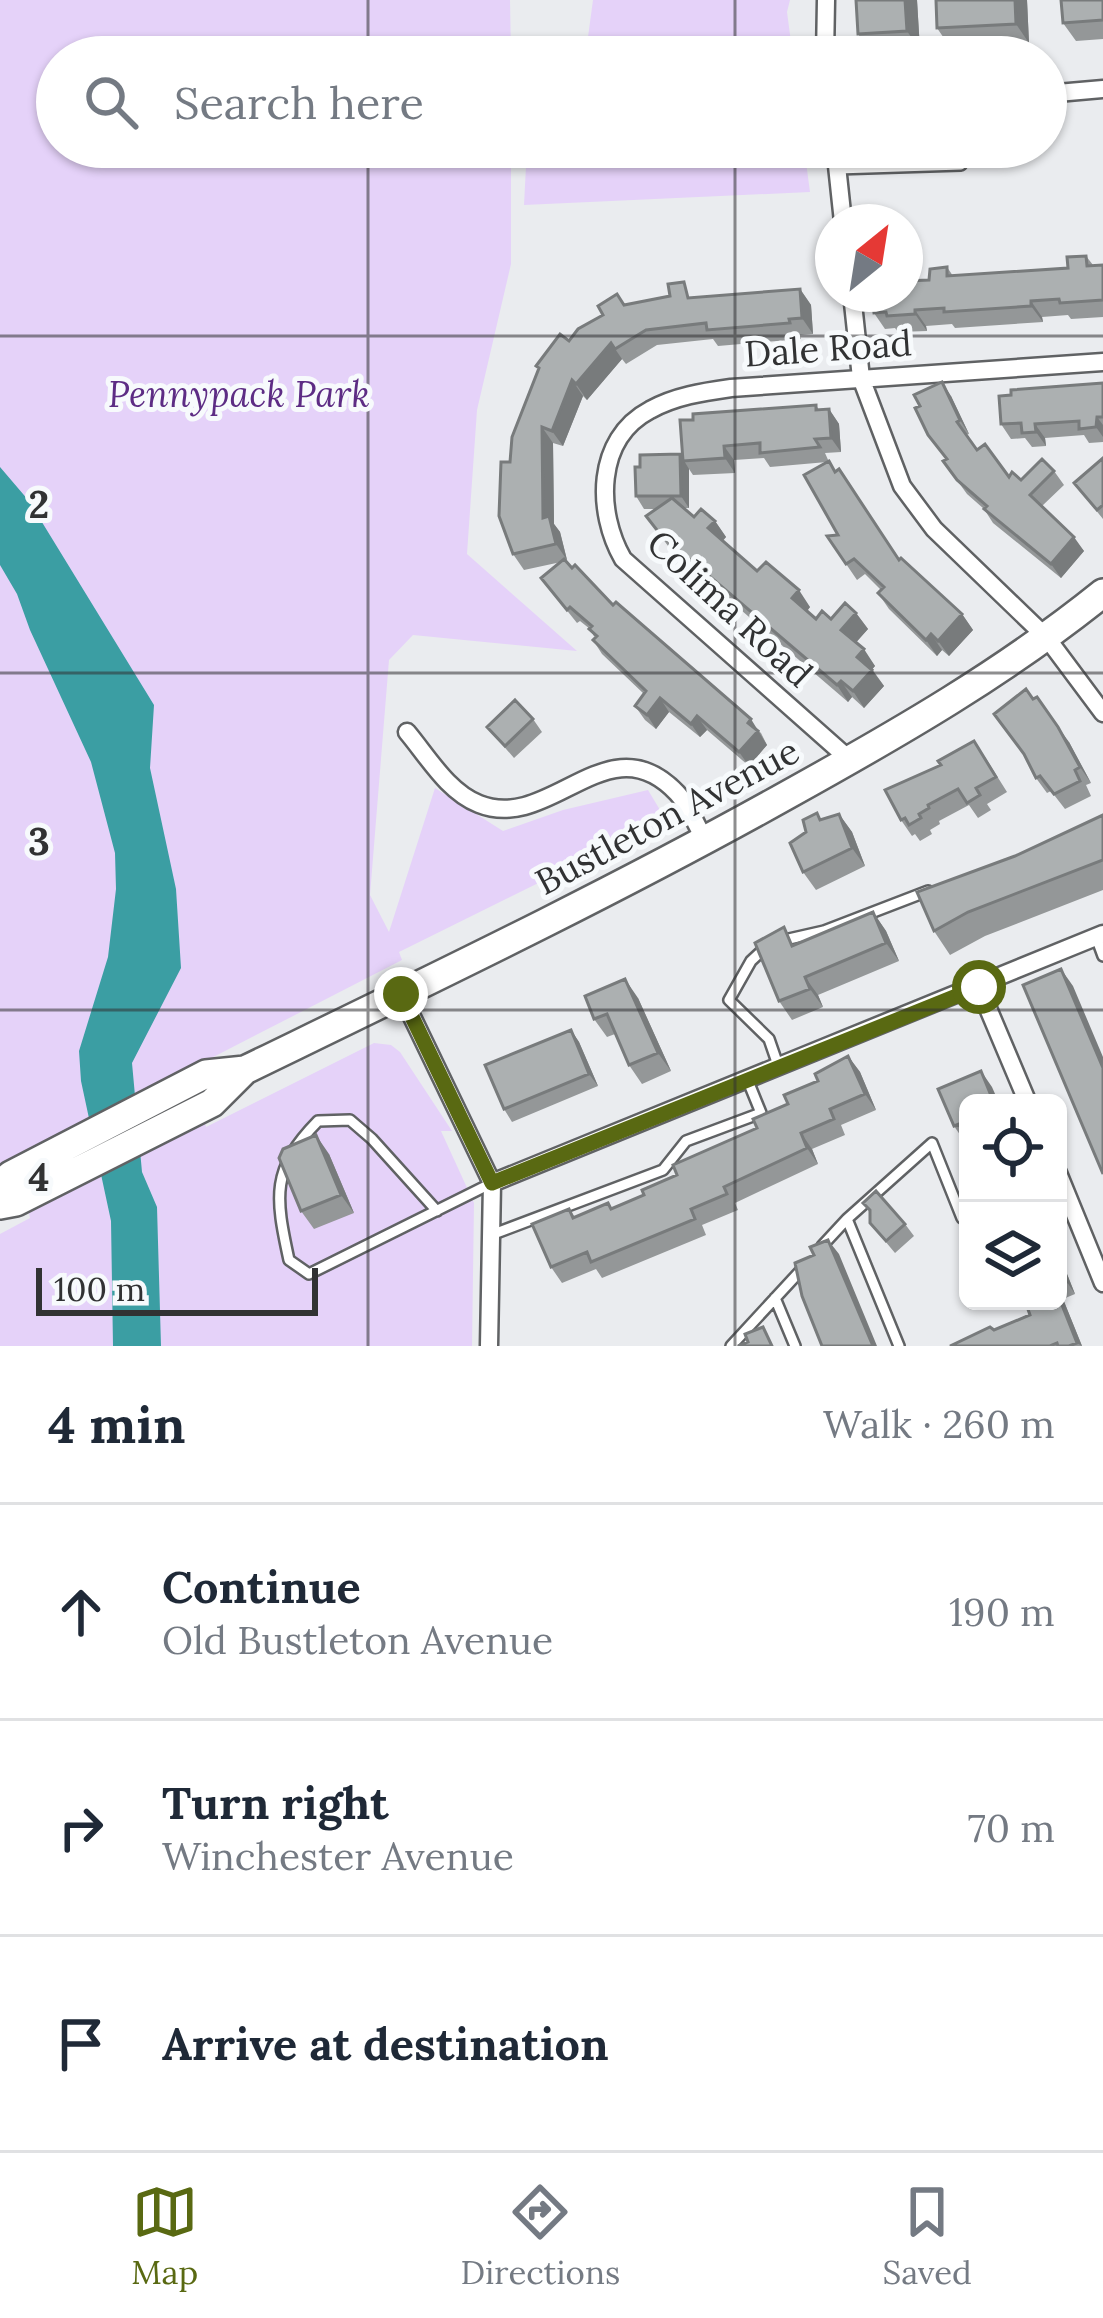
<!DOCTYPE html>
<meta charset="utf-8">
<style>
body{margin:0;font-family:Lora,serif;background:#f6f6f7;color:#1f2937}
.controls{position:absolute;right:36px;bottom:36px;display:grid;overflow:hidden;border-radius:18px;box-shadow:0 3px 9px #0004}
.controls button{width:108px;height:108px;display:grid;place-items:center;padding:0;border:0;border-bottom:3px solid #e0e1e3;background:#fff;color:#1f2937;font:60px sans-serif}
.compass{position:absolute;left:815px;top:204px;width:108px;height:108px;border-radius:50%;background:#fff;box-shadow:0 3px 9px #0004;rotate:30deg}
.scale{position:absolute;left:36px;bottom:30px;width:282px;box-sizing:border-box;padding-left:12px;border:6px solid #313233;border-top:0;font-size:33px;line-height:42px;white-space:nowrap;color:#313233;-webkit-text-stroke:9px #f7fafc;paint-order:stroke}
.stop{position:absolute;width:36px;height:36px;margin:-27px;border:9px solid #596912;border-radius:50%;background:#fff}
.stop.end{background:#596912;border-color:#fff;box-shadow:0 3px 12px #0008}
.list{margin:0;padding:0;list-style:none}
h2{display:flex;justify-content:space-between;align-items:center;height:156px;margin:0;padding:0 48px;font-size:51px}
h2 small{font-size:39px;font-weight:400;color:#747a83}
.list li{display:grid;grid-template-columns:78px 1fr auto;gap:36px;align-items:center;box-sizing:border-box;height:216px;padding:0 48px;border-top:3px solid #e0e1e3}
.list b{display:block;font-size:45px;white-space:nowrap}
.list p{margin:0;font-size:39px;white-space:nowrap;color:#747a83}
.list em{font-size:39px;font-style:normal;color:#747a83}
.icon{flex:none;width:66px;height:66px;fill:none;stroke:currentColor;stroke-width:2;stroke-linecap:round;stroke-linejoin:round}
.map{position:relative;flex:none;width:1103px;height:1346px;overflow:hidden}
.search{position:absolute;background:#fff;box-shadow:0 3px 9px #0004;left:36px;right:36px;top:36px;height:132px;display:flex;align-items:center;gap:30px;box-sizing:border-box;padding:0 42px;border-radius:66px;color:#747a83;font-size:45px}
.sheet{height:804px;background:#fff}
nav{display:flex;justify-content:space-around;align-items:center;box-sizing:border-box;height:168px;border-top:3px solid #e0e1e3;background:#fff;font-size:33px;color:#747a83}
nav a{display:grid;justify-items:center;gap:6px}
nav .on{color:#596912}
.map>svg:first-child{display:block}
.green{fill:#e5d2f9}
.water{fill:#3b9ea3}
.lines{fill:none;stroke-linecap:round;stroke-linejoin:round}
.lane-casing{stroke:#606264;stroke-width:14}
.street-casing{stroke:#606264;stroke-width:21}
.primary-casing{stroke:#606264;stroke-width:32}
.lane{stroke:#fff;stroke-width:9}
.street{stroke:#fff;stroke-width:16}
.primary{stroke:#fff;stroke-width:27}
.wall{fill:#949798}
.shaded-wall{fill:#787b7c}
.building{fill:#acb0b1;stroke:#787b7c;stroke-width:3}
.route{stroke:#596912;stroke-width:15}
.grid{fill:none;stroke:#313233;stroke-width:3;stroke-opacity:0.55}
.labels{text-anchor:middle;stroke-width:10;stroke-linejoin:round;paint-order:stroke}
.street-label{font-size:36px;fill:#313233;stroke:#f7fafc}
.park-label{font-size:36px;font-style:italic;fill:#5d2c84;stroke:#f7fafc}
.grid-label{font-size:39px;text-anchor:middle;font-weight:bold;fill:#313233;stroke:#f7fafc;stroke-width:10;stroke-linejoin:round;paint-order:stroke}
</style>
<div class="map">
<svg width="1103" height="1346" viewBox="0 0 1103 1346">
<rect width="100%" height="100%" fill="#eaecef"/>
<path class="green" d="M0 0H510L511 57H57V147H511V264L477 410 467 554 577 651 413 635 389 660 370 895 389 932 435 788 503 831 563 810 648 790 666 820 399 952 402 960 192 1068 206 1127 374 1043 391 1045 400 1052 452 1131H441L474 1203 472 1346H0V1234L30 1218 17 1158 0 1165Z
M593 0H790L787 12 793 57H597L588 37Z
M527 147H804L810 192 524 205Z"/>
<path class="water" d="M0 467 29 501 154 705 150 768 176 889 181 968 132 1063 142 1172 157 1207 161 1346H113L111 1221 81 1081 79 1051 108 957 116 889 115 853 91 762 30 630 17 594 0 565Z"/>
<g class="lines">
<defs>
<path id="lane" d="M837 169 961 165
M1096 937 1103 956
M780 941 824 931 928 891
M765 948 751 961 729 1000 769 1039 779 1068
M437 1211 372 1139 350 1120 318 1121C271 1169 275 1196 289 1260L309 1274 492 1183
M491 1235 663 1170 686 1141 761 1113 748 1081
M822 1246 847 1219
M775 1298 795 1346
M731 1346 803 1268
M899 1346 847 1219 932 1143 962 1218"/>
<path id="street" d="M825 57 826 0
M1046 94 1103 89
M835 147 843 222
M852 294 861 378 902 486 934 529 1047 638 1103 713
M407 732C428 757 448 792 479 804 551 833 608 720 677 793 689 806 697 826 705 841
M850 760 623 559C596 512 595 439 650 410 675 396 703 392 731 388L1103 362
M979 987 1028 1103
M401 994 492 1183 489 1346
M1058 1173 1103 1283
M492 1183 1103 934"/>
<path id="primary" d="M0 1184 11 1175 206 1074 245 1070C428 981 612 893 789 794 899 733 1005 672 1103 593
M0 1205 16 1202 212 1103 245 1070"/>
</defs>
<use href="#lane" class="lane-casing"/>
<use href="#street" class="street-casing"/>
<use href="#primary" class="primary-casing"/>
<use href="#lane" class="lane"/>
<use href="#street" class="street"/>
<use href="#primary" class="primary"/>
</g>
<path class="wall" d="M856 0H917L920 50 871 53 858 34Z
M1027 0 1029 43 950 47 937 28Z
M1103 0V39L1076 41 1063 23Z
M1086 256 1093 265H1103V317L1071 319 1068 315 1042 317 1043 322 955 328 952 324 926 326 927 331 898 332 895 328 885 329 874 313 929 280 947 267 953 276 1068 268Z
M800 289 811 305 813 334 800 335 801 339 718 346 713 339 657 345 626 364 622 359 587 400 583 396 563 446 553 443 554 524 560 532 567 560 565 561 613 605 761 733 767 745 749 766 707 730 700 737 669 712 656 729 645 720 635 706 644 694 602 654 593 640 595 638 590 629 580 621 577 623 541 578 561 562 524 570 513 554 510 462 569 341 625 305Z
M1103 383V442L1089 443 1084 435 1045 438 1046 446 1032 447 1025 438 1011 439 1001 424Z
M951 396 969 434 966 435 977 450 1009 477 1021 480 1054 471 1064 485 1042 506 1084 551 1061 578 993 523 984 509 967 494 943 461 946 459 928 435Z
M816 405 819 410 829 409 839 424 841 452 825 453 829 462 899 560 962 614 973 630 949 656 942 650 937 656 889 609 878 593 881 590 865 574 857 580 827 536 838 535 827 462 770 467 764 458 734 460 735 473 693 475 689 469V508H684L694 517 715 521 726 537 723 541 757 571 810 607 807 611 816 619H831L856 613 868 629 856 642 875 666 872 669 884 686 864 708 852 697 848 702 671 550 646 516 658 509H644L636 496 683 458Z
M1103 458V519L1074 483Z
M533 719 542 732 514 758 487 727Z
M1069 742 1091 783 1086 785 1091 796 1065 809 1051 791 1047 793 1036 778Z
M985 757 1007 792 987 804 991 810 978 818 969 805 939 821 940 824 930 830 932 834 920 841 915 834 912 836 901 820Z
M839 814 852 832 865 866 816 890 803 872 821 820Z
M1103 815V890L985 936 950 955 934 931 1015 856Z
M873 912 886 931 899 961 818 995 823 1007 792 1020 779 1001 796 944Z
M638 998 671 1071 642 1084 629 1065 615 1034 607 1037 594 1019Z
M571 1030 579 1042 598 1086 512 1122 504 1109Z
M848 1056 860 1072 876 1110 841 1125 845 1135 812 1149 818 1164 735 1203 738 1210 702 1225 706 1235 602 1278 596 1269 562 1283 551 1267 569 1209 575 1217 612 1208 644 1195 757 1128Z
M992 1087 966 1142H965L954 1126Z
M329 1154 354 1213 314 1229 301 1211Z
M863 1203 905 1224 914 1236 895 1253 870 1223V1213Z
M1058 1259 1065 1269 1075 1294 1063 1299 1082 1346H950L994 1330 1058 1301Z"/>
<path class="shaded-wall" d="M905 0H917L920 50 907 31Z
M1015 0H1027L1029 43 1016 24Z
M800 289 811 305 813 334 802 318Z
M1031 301 1042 317 1043 322 1031 306Z
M915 310 926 326 927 331 915 314Z
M611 343 622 359 587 400 576 384Z
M572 380 583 396 563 446 552 431Z
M942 382 951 396 969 434 960 420Z
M829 409 839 424 841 452 831 438Z
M1097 417 1103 425V437L1096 427Z
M1035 424 1045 438 1046 446 1036 432Z
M542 427 553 443 554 524 560 532 567 560 556 544 543 518Z
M724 446 734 460 735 473 725 458Z
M680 454 689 469V508L681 496Z
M715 521 726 537 719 544 708 528Z
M1074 537 1084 551 1061 578 1051 564Z
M799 590 810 607 804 615 792 598Z
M856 613 868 629 853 646 841 630Z
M962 614 973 630 949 656 938 641Z
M931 634 942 650 937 656 926 640Z
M864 649 875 666 869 673 857 657Z
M872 670 884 686 864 708 853 691Z
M841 681 852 697 848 702 837 685Z
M660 698 669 712 656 729 647 715Z
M697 716 707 730 700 737 691 724Z
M751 719 767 745 749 766 739 752 748 723Z
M1058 727 1069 742 1091 783 1080 767Z
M839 814 852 832 865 866 852 848Z
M873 912 886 931 899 961 886 943Z
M1061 969 1073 986 1103 1057V1068Z
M805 977 818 995 823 1007 810 989Z
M625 979 638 998 671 1071 658 1053Z
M571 1030 579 1042 598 1086 589 1074Z
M848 1056 860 1072 876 1110 865 1094Z
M981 1071 992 1087 999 1103H994Z
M801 1133 812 1149 818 1164 807 1148Z
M316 1135 329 1154 354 1213 341 1195Z
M828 1240 839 1254 877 1346H873Z
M1058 1259 1065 1269 1075 1294 1067 1282Z
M1058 1291 1063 1299 1082 1346 1077 1343Z"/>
<path class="building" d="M856 0H905L907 31 858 34Z
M936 0H1015L1016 24 937 28Z
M1061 0H1103V20L1063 23Z
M1086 256 1087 266 1103 265V300L1060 303 1059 299 1031 301V306L944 312V308L915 310V314L887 316 886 312 874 313 872 294H905V281L929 280 930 269 947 267V276L1068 268 1067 257Z
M684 282 688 298 800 289 802 318 789 319 790 323 707 330 706 323 646 330 615 349 611 343 576 384 572 380 552 431 542 427 543 518 549 516 556 544 513 554 499 516 501 462H510L512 437 539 368 536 366 560 334 569 341 578 329 603 315 598 306 617 294 624 305 670 296 668 284Z
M942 382 960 420 957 422 977 450 985 444 1009 477 1012 472 1021 480 1042 459 1054 471 1030 495 1074 537 1051 564 984 509 987 506 957 480 943 461 947 459 928 435 915 408 920 406 914 395Z
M1103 383V417H1097L1096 427 1079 429V421L1035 424 1036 432 1022 433 1021 423 1001 424 999 396 1011 395V390Z
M816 405V410L829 409 831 438 815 439 820 447 760 453V443L724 446 725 458 683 461 680 420H693V414Z
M680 454 681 496H636L635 467H640V455Z
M1103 458V505L1097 510 1074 483Z
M829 461 835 472 839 469 899 560 901 558 962 614 938 641 931 634 926 640 878 593 884 587 854 559 846 564 827 536 838 535 804 475Z
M672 498 694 517 701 509 715 521 708 528 757 571 766 562 799 590 792 598 816 619 822 611 831 619 845 603 856 613 841 630 864 649 857 657 872 670 853 691 841 681 837 685 660 534 646 516Z
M564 559 572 568 575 565 613 605 616 602 751 719 748 723 758 731 739 752 697 716 691 724 660 698 647 715 635 706 646 691 593 640 597 636 589 629 592 626 570 607 567 610 541 578Z
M1026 689 1033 699 1037 697 1058 727 1080 767 1075 770 1080 781 1054 794 1040 776 1036 778 1024 754 994 714Z
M515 700 533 719 505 746 487 727Z
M974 741 996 777 976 788 980 795 967 803 958 789 928 805 929 808 919 814 921 818 909 825 905 818 901 820 885 790 941 765 938 761Z
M817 813 820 820 839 814 852 848 803 872 790 843 806 832 803 820Z
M1103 815V860L968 912 934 931 917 892 1015 856Z
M873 912 886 943 805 977 810 989 779 1001 755 943 784 927 792 946Z
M1061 969 1103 1068V1174L1023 985Z
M625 979 658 1053 629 1065 607 1014 594 1019 585 996Z
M571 1030 589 1074 504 1109 485 1065Z
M848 1056 865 1094 830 1109 834 1119 801 1133 807 1148 724 1187 727 1194 691 1209 695 1219 591 1262 587 1252 551 1267 532 1224 569 1209 573 1218 608 1203 611 1209 644 1195 642 1190 677 1175 673 1165 757 1128 753 1119 788 1104 784 1095 818 1081 815 1074Z
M981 1071 994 1103H968V1146L959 1124 954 1126 938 1089Z
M316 1135 341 1195 301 1211 279 1158 283 1149Z
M876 1191 905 1224 886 1241 870 1223V1210L863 1203Z
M828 1240 873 1346H822L802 1296 795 1263 814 1255 810 1247Z
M1058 1260 1067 1282 1058 1286Z
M1058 1295 1077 1343 1069 1346H1058L1057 1343 1050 1346H950L990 1327 994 1330 1030 1315 1025 1301H1058Z
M763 1327 772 1346H738L748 1342 745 1334Z"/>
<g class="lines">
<path class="route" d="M401 994 492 1183 979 987"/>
</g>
<path class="grid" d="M368 0V57M735 0V57M368 147V1346M735 147V1346M0 336H1103M0 673H1103M0 1010H1103"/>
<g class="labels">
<g class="street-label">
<text transform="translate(828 348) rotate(-4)" y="13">Dale Road</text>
<text transform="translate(730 608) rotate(43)" y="13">Colima Road</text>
<text transform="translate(667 816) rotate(-28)" y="13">Bustleton Avenue</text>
</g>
<g class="park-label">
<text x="239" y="407">Pennypack Park</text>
</g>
</g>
<g class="grid-label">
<text x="39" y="518">2</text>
<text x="39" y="855">3</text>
<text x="39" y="1191">4</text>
</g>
</svg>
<div class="controls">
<button><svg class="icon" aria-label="locate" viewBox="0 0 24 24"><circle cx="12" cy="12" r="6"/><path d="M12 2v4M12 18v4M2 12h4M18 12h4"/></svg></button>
<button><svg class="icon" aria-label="layers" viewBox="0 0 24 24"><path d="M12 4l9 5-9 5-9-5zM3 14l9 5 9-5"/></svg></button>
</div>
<svg class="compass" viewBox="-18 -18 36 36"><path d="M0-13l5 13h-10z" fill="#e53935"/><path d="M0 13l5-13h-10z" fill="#747a83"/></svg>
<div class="scale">100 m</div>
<div class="stop" style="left:979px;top:987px"></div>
<div class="stop end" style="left:401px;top:994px"></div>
<div class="search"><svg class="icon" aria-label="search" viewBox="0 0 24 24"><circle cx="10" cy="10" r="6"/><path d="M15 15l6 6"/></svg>Search here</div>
</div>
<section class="sheet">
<h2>4 min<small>Walk · 260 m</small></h2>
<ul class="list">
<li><svg class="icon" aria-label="ahead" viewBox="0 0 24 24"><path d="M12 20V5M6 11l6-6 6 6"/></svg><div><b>Continue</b><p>Old Bustleton Avenue</p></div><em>190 m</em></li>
<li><svg class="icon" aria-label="right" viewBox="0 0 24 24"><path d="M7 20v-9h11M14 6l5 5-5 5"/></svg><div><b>Turn right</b><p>Winchester Avenue</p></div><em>70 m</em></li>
<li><svg class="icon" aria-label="arrive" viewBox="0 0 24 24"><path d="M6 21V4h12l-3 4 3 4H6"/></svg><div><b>Arrive at destination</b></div></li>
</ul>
</section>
<nav>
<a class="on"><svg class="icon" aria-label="map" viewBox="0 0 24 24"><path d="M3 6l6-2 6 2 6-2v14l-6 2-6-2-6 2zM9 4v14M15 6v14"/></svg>Map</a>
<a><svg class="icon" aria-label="directions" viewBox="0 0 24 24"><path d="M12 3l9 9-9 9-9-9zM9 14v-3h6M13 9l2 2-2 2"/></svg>Directions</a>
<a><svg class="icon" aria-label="saved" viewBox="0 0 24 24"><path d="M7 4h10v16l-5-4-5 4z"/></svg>Saved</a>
</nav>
